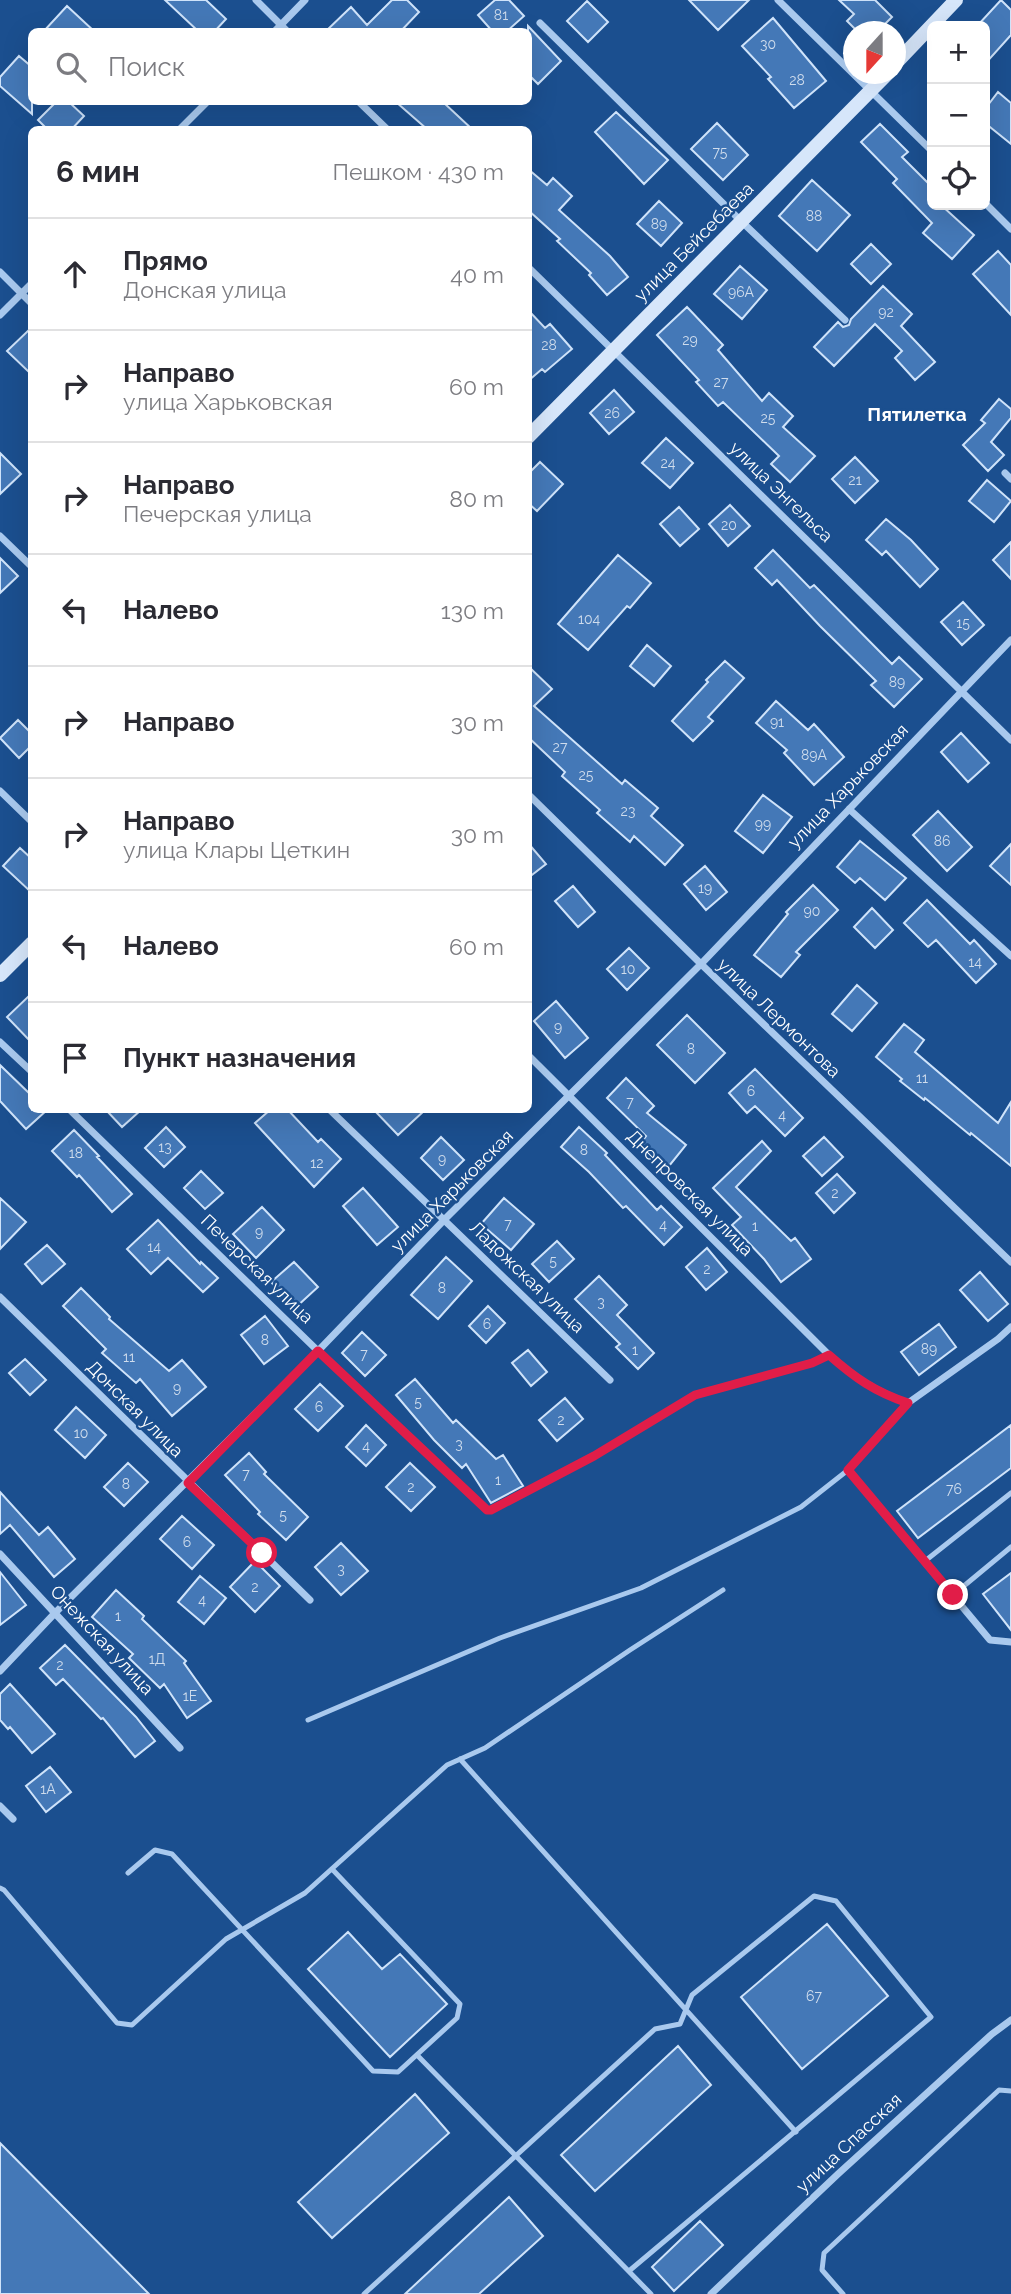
<!DOCTYPE html>
<html lang="ru">
<meta charset="utf-8">
<style>
body{margin:0;font-family:Raleway,sans-serif;background:#f7f7f7;color:#2b2b33}
.controls{position:absolute;right:21px;top:21px;display:grid;overflow:hidden;border-radius:10px;box-shadow:0 7px 28px #0002}
.controls button{width:63px;height:63px;display:grid;place-items:center;padding:0;border:0;border-bottom:2px solid #e1e1e2;background:#fff;color:#2b2b33;font:35px sans-serif}
.compass{position:absolute;left:843px;top:21px;width:63px;height:63px;border-radius:50%;background:#fff;box-shadow:0 7px 28px #0002;rotate:201deg}
.stop{position:absolute;width:21px;height:21px;margin:-16px;border:5px solid #e11d48;border-radius:50%;background:#fff}
.stop.end{background:#e11d48;border-color:#fff;box-shadow:0 2px 7px #0008}
.list{margin:0;padding:0;list-style:none}
h2{display:flex;justify-content:space-between;align-items:center;height:91px;margin:0;padding:0 28px;font-size:30px}
h2 small{font-size:23px;font-weight:400;color:#7c7c81}
.list li{display:grid;grid-template-columns:46px 1fr auto;gap:21px;align-items:center;box-sizing:border-box;height:112px;padding:0 28px;border-top:2px solid #e1e1e2}
.list b{display:block;font-size:26px;white-space:nowrap}
.list p{margin:0;font-size:23px;white-space:nowrap;color:#7c7c81}
.list em{font-size:23px;font-style:normal;color:#7c7c81}
.icon{flex:none;width:38px;height:38px;fill:none;stroke:currentColor;stroke-width:2;stroke-linecap:round;stroke-linejoin:round}
.map{position:relative;flex:none;width:1011px;height:2294px;overflow:hidden}
.search{position:absolute;background:#fff;box-shadow:0 7px 28px #0002;left:28px;top:28px;width:504px;height:77px;display:flex;align-items:center;gap:18px;box-sizing:border-box;padding:0 24px;border-radius:10px;color:#7c7c81;font-size:26px}
.panel{position:absolute;background:#fff;box-shadow:0 7px 28px #0002;left:28px;top:126px;width:504px;height:987px;border-radius:10px}
.map>svg:first-child{display:block}
.building{fill:#4478b7;stroke:#cfe3fa;stroke-width:2}
.lines{fill:none;stroke-linecap:round;stroke-linejoin:round}
.lane{stroke:#a9c9ee;stroke-width:5}
.street{stroke:#a9c9ee;stroke-width:7}
.secondary{stroke:#d6e6fa;stroke-width:14}
.route{stroke:#e11d48;stroke-width:9}
.labels{text-anchor:middle;stroke-width:5;stroke-linejoin:round;paint-order:stroke}
.number-label{font-size:14px;fill:#d0dded}
.street-label{font-size:18px;fill:#fff;stroke:#1b4f8f}
.neighbourhood-label{font-size:19px;font-weight:bold;fill:#fff;stroke:#1b4f8f}
</style>
<div class="map">
<svg width="1011" height="2294" viewBox="0 0 1011 2294">
<rect width="100%" height="100%" fill="#1b4f8f"/>
<path class="building" d="M165 0H206L226 19 214 32H199Z
M392 0H407L419 12 400 32H325L351 7 367 25Z
M495 0H509L524 16 506 32H493L478 15Z
M689 0H749L718 30Z
M839 0H875L892 17 877 32H858L847 21 854 14Z
M1001 0 1011 10V35L985 64V26H977Z
M587 1 608 22 588 42 567 21Z
M67 6 95 32H43Z
M773 18 826 81 794 108 768 79 771 77 742 46Z
M528 26 561 61 538 84 528 74Z
M19 56 32 67V114L0 86V77Z
M998 92 1011 103V144L985 123V109Z
M56 102H69L84 116 71 130H48L38 120Z
M396 102H443L473 130H428Z
M616 112 668 160 644 184 595 132Z
M717 123 748 155 723 180 691 149Z
M880 124 908 152 902 157 932 187V205H941L974 235 952 259 923 233 932 223 893 183 897 179 861 142Z
M528 169 547 185 553 178 572 196 559 210 610 256 628 277 607 295 589 275 591 273 557 241 560 239 528 210Z
M812 180 850 215 817 251 779 216Z
M659 201 682 223 661 246 637 224Z
M871 244 891 264 871 284 851 264Z
M998 251 1011 265V315L973 274Z
M740 266 767 290 742 319 714 294Z
M883 286 912 314 901 326 935 362 915 380 895 358 902 351 875 324 834 366 814 347 838 322 843 327 849 325 851 319Z
M687 307 723 345 718 350 762 401 769 393 793 416 783 427 815 456 790 482 771 464 779 456 723 402 718 406 696 382 699 380 657 335Z
M528 310 545 328 550 324 572 349 545 372 542 369 528 381Z
M32 327V375L7 351Z
M614 390 634 412 609 434 590 413Z
M999 399 1011 409V418L991 442 1004 455 988 471 963 445 985 423 981 420Z
M666 438 693 463 670 488 642 463Z
M0 453 21 474 0 494Z
M855 457 878 481 855 503 832 479Z
M540 462 563 484 537 511 528 503V474Z
M987 480 1011 501 994 522 969 501Z
M730 505 750 526 728 546 709 524Z
M679 507 699 529 680 546 660 524Z
M886 519 911 540 938 569 920 587 886 551 882 555 866 540Z
M1011 542V579L993 560Z
M773 550 810 588 814 585 892 664 899 657 922 679 894 707 871 685 876 681 820 626 777 580 772 585 755 568Z
M618 555 651 583 630 608 627 606 588 650 558 624Z
M0 558 18 576 0 593Z
M963 602 984 625 962 645 941 622Z
M647 645 671 666 654 686 630 666Z
M725 661 744 678 708 717 713 721 693 741 672 721 708 682 706 680Z
M528 666 552 689 534 706 622 784 625 780 658 808 651 816 683 845 665 865 634 836 630 842 597 813 600 810 562 776 565 772 528 737Z
M776 701 808 730 814 724 844 757 814 785 784 753 787 750 756 723Z
M18 720 32 734V745L19 758 0 738Z
M961 733 989 763 968 782 941 752Z
M763 795 792 817 763 853 735 831Z
M938 811 972 847 947 871 913 835Z
M860 841 906 878 885 900 860 878 855 883 837 867Z
M528 843 546 864 528 878Z
M1011 844V885L990 866Z
M20 848 32 859V893L3 866Z
M705 866 727 892 706 910 684 884Z
M813 885 838 910 796 952 800 955 781 977 754 955 788 914 786 912Z
M573 886 595 912 578 927 555 901Z
M927 900 970 944 974 940 996 964 976 983 936 940 928 947 904 923Z
M872 908 893 930 875 948 854 927Z
M629 948 649 968 627 990 607 969Z
M857 985 877 1003 852 1031 832 1014Z
M32 993V1043L7 1017Z
M556 1001 588 1038 565 1058 534 1021Z
M687 1015 725 1053 695 1083 657 1045Z
M904 1024 924 1040 915 1052 998 1123 1011 1102V1166L971 1133 970 1135 925 1098 924 1100 900 1081 902 1079 876 1057Z
M0 1065 32 1096V1110H47L26 1129 0 1101Z
M755 1069 803 1118 785 1136 755 1106 747 1113 729 1093Z
M626 1078 654 1106 647 1113 686 1145 669 1166 641 1143 646 1136 607 1098Z
M106 1110H141L122 1127Z
M270 1110H288L318 1142 321 1139 341 1159 314 1187 255 1123Z
M374 1110H425L398 1135Z
M166 1127 185 1147 164 1167 145 1148Z
M579 1127 607 1153 605 1155 657 1210 661 1206 682 1227 664 1245 626 1206 623 1208 589 1172 561 1147Z
M74 1130 99 1156 97 1157 132 1194 112 1212 79 1175 77 1177 52 1151Z
M441 1137 464 1160 443 1180 421 1158Z
M824 1137 843 1157 822 1176 803 1156Z
M762 1141 771 1151 736 1187 791 1241 795 1238 811 1259 781 1282 764 1259 732 1225 741 1217 713 1188Z
M201 1171 223 1193 205 1209 184 1188Z
M837 1174 855 1193 834 1213 816 1193Z
M363 1188 398 1227 377 1245 343 1206Z
M0 1198 26 1222 0 1249Z
M504 1198 534 1224 511 1250 481 1224Z
M262 1207 284 1230 256 1258 233 1234Z
M158 1220 200 1264 201 1262 218 1278 203 1292 168 1258 151 1274 127 1249Z
M557 1241 574 1259 549 1282 532 1264Z
M47 1245 65 1264 42 1284 25 1264Z
M707 1248 727 1272 706 1290 686 1267Z
M446 1257 472 1281 438 1319 411 1295Z
M294 1262 318 1287 295 1308 271 1282Z
M980 1272 1008 1304 988 1321 960 1290Z
M599 1276 627 1305 617 1315 654 1353 638 1369 616 1347 620 1344 575 1299Z
M81 1288 110 1317 109 1319 169 1371 182 1360 206 1387 172 1416 140 1379 136 1383 102 1353 106 1349 63 1306Z
M488 1306 505 1323 486 1343 469 1326Z
M265 1316 288 1346 264 1364 241 1335Z
M939 1324 956 1347 919 1375 901 1352Z
M362 1332 386 1355 365 1376 342 1353Z
M528 1350 547 1372 531 1386 512 1363Z
M25 1359 46 1380 30 1395 9 1373Z
M415 1379 453 1423 456 1420 496 1459 503 1455 523 1486 491 1503 466 1464 462 1468 434 1440 396 1395Z
M320 1384 343 1406 318 1431 295 1409Z
M565 1398 583 1419 557 1441 539 1420Z
M76 1407 106 1435 85 1458 55 1430Z
M366 1425 386 1445 366 1466 346 1447Z
M1011 1425V1468L918 1538 897 1511Z
M249 1453 266 1472 264 1474 308 1517 286 1540 258 1514 260 1512 225 1475Z
M128 1463 148 1482 124 1506 104 1487Z
M410 1463 435 1487 411 1511 386 1487Z
M0 1492 39 1535 48 1527 75 1559 54 1577 10 1525 0 1534Z
M182 1516 214 1545 192 1569 160 1539Z
M341 1543 368 1571 341 1595 315 1567Z
M255 1561 280 1586 255 1612 230 1587Z
M0 1572 26 1605 0 1625Z
M1011 1573V1630L983 1594Z
M200 1576 226 1598 204 1624 178 1602Z
M116 1590 144 1616 142 1619 186 1661 184 1663 211 1701 187 1718 164 1684 160 1688 129 1658 133 1654 92 1617Z
M65 1645 136 1717 155 1741 135 1757 103 1718 101 1719 63 1679 56 1685 40 1668Z
M10 1684 55 1734 32 1753 10 1727 8 1729 0 1720V1694Z
M50 1767 71 1792 46 1812 26 1786Z
M827 1924 888 1996 802 2069 741 1997Z
M348 1932 382 1969 400 1954 447 2004 390 2057 308 1969Z
M678 2046 711 2085 595 2191 561 2155Z
M415 2094 449 2133 332 2238 298 2202Z
M0 2143 149 2294H0Z
M509 2197 543 2236 479 2294H405Z
M700 2221 723 2245 674 2291 652 2267Z"/>
<g class="lines">
<path class="lane" d="M925 1561 1011 1493
M953 1595 1011 1547
M308 1720 500 1638 641 1588 801 1507 848 1470
M460 1759 796 2132
M128 1873 155 1850 172 1854 373 2071 398 2072 457 2018 460 2004 332 1869
M0 1888 4 1890 117 2023 132 2025 226 1939 305 1893 447 1765 485 1748 630 1650 723 1590
M417 2055 651 2294
M364 2294 655 2029 680 2024 692 1995 814 1896 836 1901 931 2017 629 2271
M843 2294 822 2270 824 2253 999 2090 1011 2091"/>
<path class="street" d="M256 0 288 32
M778 0 932 151
M540 23 741 221 845 320
M274 32 305 0
M359 102 388 130
M179 130 207 102
M985 203 1011 229
M528 267 1011 740
M0 272 32 304
M0 315 32 283
M1005 473 1011 479
M0 536 32 567
M0 791 32 822
M528 794 701 964 1011 1262
M849 809 1011 956
M0 1042 32 1072
M528 1055 829 1355
M70 1110 318 1351 487 1510H491L594 1456 695 1395 812 1363 829 1355C855 1378 875 1391 908 1403
M330 1110 610 1380
M0 1297 310 1600
M1011 1327 998 1339 908 1403 848 1470 990 1640 1011 1642
M0 1554 180 1748
M0 1671 55 1613 318 1351 445 1219 701 964 1011 640
M0 1806 13 1819
M711 2294 838 2174 992 2034 1011 2020"/>
<path class="secondary" d="M895 64 956 0
M528 437 887 74
M0 975 32 943"/>
</g>
<g class="lines">
<path class="route" d="M262 1553 188 1483 318 1351 487 1510H491L594 1456 695 1395 812 1363 829 1355C855 1378 875 1392 908 1403L848 1470 953 1595"/>
</g>
<g class="labels">
<g class="number-label">
<text x="501" y="20">81</text>
<text x="768" y="49">30</text>
<text x="797" y="85">28</text>
<text x="720" y="157">75</text>
<text x="814" y="221">88</text>
<text x="659" y="229">89</text>
<text x="741" y="297">96А</text>
<text x="886" y="317">92</text>
<text x="690" y="345">29</text>
<text x="549" y="350">28</text>
<text x="721" y="387">27</text>
<text x="612" y="418">26</text>
<text x="768" y="423">25</text>
<text x="668" y="468">24</text>
<text x="855" y="485">21</text>
<text x="729" y="530">20</text>
<text x="589" y="624">104</text>
<text x="963" y="628">15</text>
<text x="897" y="687">89</text>
<text x="777" y="727">91</text>
<text x="560" y="752">27</text>
<text x="814" y="760">89А</text>
<text x="586" y="780">25</text>
<text x="628" y="816">23</text>
<text x="763" y="829">99</text>
<text x="942" y="846">86</text>
<text x="705" y="893">19</text>
<text x="812" y="916">90</text>
<text x="975" y="967">14</text>
<text x="628" y="974">10</text>
<text x="558" y="1032">9</text>
<text x="691" y="1054">8</text>
<text x="922" y="1083">11</text>
<text x="751" y="1096">6</text>
<text x="630" y="1107">7</text>
<text x="782" y="1120">4</text>
<text x="165" y="1152">13</text>
<text x="584" y="1155">8</text>
<text x="76" y="1158">18</text>
<text x="442" y="1164">9</text>
<text x="317" y="1168">12</text>
<text x="835" y="1198">2</text>
<text x="508" y="1229">7</text>
<text x="663" y="1230">4</text>
<text x="755" y="1231">1</text>
<text x="259" y="1237">9</text>
<text x="154" y="1252">14</text>
<text x="553" y="1266">5</text>
<text x="707" y="1274">2</text>
<text x="442" y="1293">8</text>
<text x="601" y="1307">3</text>
<text x="487" y="1329">6</text>
<text x="265" y="1345">8</text>
<text x="929" y="1354">89</text>
<text x="635" y="1355">1</text>
<text x="364" y="1359">7</text>
<text x="129" y="1362">11</text>
<text x="177" y="1393">9</text>
<text x="418" y="1407">5</text>
<text x="319" y="1412">6</text>
<text x="561" y="1425">2</text>
<text x="81" y="1438">10</text>
<text x="459" y="1449">3</text>
<text x="366" y="1451">4</text>
<text x="246" y="1479">7</text>
<text x="498" y="1485">1</text>
<text x="126" y="1489">8</text>
<text x="411" y="1492">2</text>
<text x="954" y="1494">76</text>
<text x="283" y="1520">5</text>
<text x="187" y="1547">6</text>
<text x="341" y="1574">3</text>
<text x="255" y="1592">2</text>
<text x="202" y="1605">4</text>
<text x="118" y="1621">1</text>
<text x="157" y="1664">1Д</text>
<text x="60" y="1670">2</text>
<text x="190" y="1701">1Е</text>
<text x="48" y="1794">1А</text>
<text x="814" y="2001">67</text>
</g>
<g class="street-label">
<text transform="translate(694 242) rotate(-45)" y="6">улица Бейсебаева</text>
<text transform="translate(781 492) rotate(44)" y="6">улица Энгельса</text>
<text transform="translate(848 786) rotate(-46)" y="6">улица Харьковская</text>
<text transform="translate(779 1018) rotate(44)" y="6">улица Лермонтова</text>
<text transform="translate(452 1191) rotate(-45)" y="6">улица Харьковская</text>
<text transform="translate(690 1193) rotate(45)" y="6">Днепровская улица</text>
<text transform="translate(257 1269) rotate(44)" y="6">Печерская улица</text>
<text transform="translate(527 1277) rotate(44)" y="6">Ладожская улица</text>
<text transform="translate(135 1409) rotate(45)" y="6">Донская улица</text>
<text transform="translate(102 1640) rotate(47)" y="6">Онежская улица</text>
<text transform="translate(849 2143) rotate(-43)" y="6">улица Спасская</text>
</g>
<g class="neighbourhood-label">
<text x="917" y="421">Пятилетка</text>
</g>
</g>
</svg>
<div class="controls">
<button>+</button>
<button>−</button>
<button><svg class="icon" aria-label="locate" viewBox="0 0 24 24"><circle cx="12" cy="12" r="6"/><path d="M12 2v4M12 18v4M2 12h4M18 12h4"/></svg></button>
</div>
<svg class="compass" viewBox="-18 -18 36 36"><path d="M0-13l5 13h-10z" fill="#e53935"/><path d="M0 13l5-13h-10z" fill="#7c7c81"/></svg>
<div class="stop" style="left:262px;top:1553px"></div>
<div class="stop end" style="left:953px;top:1595px"></div>
<div class="search"><svg class="icon" aria-label="search" viewBox="0 0 24 24"><circle cx="10" cy="10" r="6"/><path d="M15 15l6 6"/></svg>Поиск</div>
<section class="panel">
<h2>6 мин<small>Пешком · 430 m</small></h2>
<ul class="list">
<li><svg class="icon" aria-label="ahead" viewBox="0 0 24 24"><path d="M12 20V5M6 11l6-6 6 6"/></svg><div><b>Прямо</b><p>Донская улица</p></div><em>40 m</em></li>
<li><svg class="icon" aria-label="right" viewBox="0 0 24 24"><path d="M7 20v-9h11M14 6l5 5-5 5"/></svg><div><b>Направо</b><p>улица Харьковская</p></div><em>60 m</em></li>
<li><svg class="icon" aria-label="right" viewBox="0 0 24 24"><path d="M7 20v-9h11M14 6l5 5-5 5"/></svg><div><b>Направо</b><p>Печерская улица</p></div><em>80 m</em></li>
<li><svg class="icon" aria-label="left" viewBox="0 0 24 24"><path d="M17 20v-9H6M10 6l-5 5 5 5"/></svg><div><b>Налево</b></div><em>130 m</em></li>
<li><svg class="icon" aria-label="right" viewBox="0 0 24 24"><path d="M7 20v-9h11M14 6l5 5-5 5"/></svg><div><b>Направо</b></div><em>30 m</em></li>
<li><svg class="icon" aria-label="right" viewBox="0 0 24 24"><path d="M7 20v-9h11M14 6l5 5-5 5"/></svg><div><b>Направо</b><p>улица Клары Цеткин</p></div><em>30 m</em></li>
<li><svg class="icon" aria-label="left" viewBox="0 0 24 24"><path d="M17 20v-9H6M10 6l-5 5 5 5"/></svg><div><b>Налево</b></div><em>60 m</em></li>
<li><svg class="icon" aria-label="arrive" viewBox="0 0 24 24"><path d="M6 21V4h12l-3 4 3 4H6"/></svg><div><b>Пункт назначения</b></div></li>
</ul>
</section>
</div>
